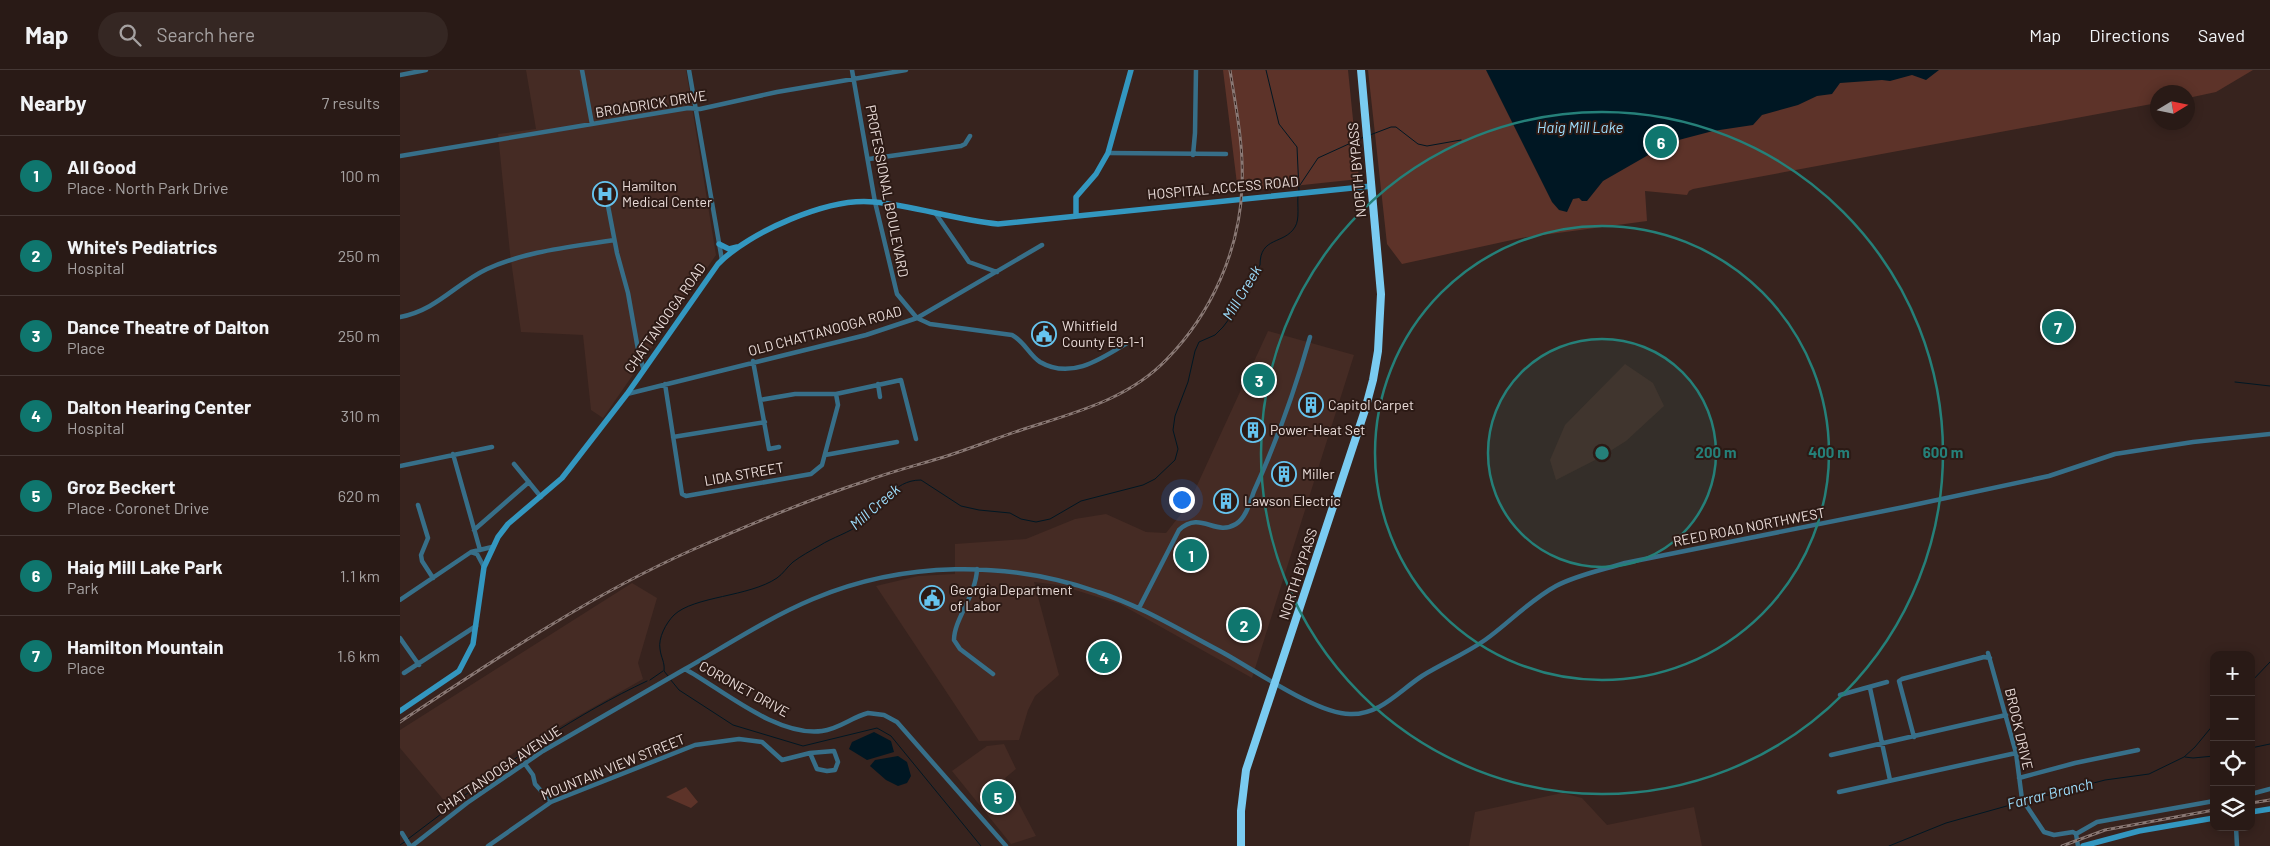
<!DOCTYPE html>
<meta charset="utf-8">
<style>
body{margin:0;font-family:Barlow,sans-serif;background:#352723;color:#f1f3f6}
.controls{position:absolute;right:15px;bottom:15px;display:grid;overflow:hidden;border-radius:10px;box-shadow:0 2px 12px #0003}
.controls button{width:45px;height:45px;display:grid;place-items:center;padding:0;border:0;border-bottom:1px solid #453835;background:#291a16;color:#f1f3f6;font:25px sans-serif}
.compass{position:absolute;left:1750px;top:15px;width:45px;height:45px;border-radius:50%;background:#291a16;box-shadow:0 2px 12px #0003;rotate:80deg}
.you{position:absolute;left:781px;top:429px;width:18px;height:18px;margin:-12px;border:4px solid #fff;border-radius:50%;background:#1a73e8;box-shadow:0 0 0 8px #1a73e833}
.badge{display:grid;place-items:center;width:32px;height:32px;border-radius:50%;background:#0f766e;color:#fff;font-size:16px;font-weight:700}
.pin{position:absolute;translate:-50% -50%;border:2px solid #fff;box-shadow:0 1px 5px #0006}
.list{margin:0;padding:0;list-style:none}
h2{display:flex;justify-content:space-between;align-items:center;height:65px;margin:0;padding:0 20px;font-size:21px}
h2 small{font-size:16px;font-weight:400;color:#a5a1a1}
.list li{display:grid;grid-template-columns:32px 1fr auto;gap:15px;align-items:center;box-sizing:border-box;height:80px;padding:0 20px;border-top:1px solid #453835}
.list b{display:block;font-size:19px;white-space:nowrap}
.list p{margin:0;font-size:16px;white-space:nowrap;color:#a5a1a1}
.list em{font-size:16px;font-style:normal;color:#a5a1a1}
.icon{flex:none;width:28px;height:28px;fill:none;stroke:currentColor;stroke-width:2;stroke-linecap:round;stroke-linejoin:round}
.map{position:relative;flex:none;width:1870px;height:776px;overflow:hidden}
header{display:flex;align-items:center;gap:30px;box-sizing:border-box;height:70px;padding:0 25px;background:#291a16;border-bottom:1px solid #453835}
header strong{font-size:24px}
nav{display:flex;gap:28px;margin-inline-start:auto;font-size:18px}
.search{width:350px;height:45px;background:#352723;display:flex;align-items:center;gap:12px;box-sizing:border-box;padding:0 18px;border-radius:28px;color:#a5a1a1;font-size:19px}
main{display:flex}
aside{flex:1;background:#291a16}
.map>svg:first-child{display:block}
.built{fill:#452b24}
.green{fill:#5d3329}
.water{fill:#001723}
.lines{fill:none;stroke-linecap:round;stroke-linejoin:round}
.stream{stroke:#001723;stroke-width:1}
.street{stroke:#376f89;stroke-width:4.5}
.secondary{stroke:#3397c0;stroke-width:5.5}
.highway{stroke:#7acbf1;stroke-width:8}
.rail-casing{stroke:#897874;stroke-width:3}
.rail{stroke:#2c1a15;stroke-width:1;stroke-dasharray:4;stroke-linecap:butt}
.ring{fill:none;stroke:#258079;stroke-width:2.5}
.labels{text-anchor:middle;stroke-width:4;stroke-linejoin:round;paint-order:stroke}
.street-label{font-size:14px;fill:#eadcd9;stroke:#2c1a15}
.poi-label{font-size:14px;fill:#eadcd9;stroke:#2c1a15;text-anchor:start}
.water-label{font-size:15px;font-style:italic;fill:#9dddfc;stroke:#2c1a15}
.centre{fill:#258079;stroke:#2c1a15;stroke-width:2.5}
.ring-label{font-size:15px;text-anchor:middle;font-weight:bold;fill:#258079;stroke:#2c1a15;stroke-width:4;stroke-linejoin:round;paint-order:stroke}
</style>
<header>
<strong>Map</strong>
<div class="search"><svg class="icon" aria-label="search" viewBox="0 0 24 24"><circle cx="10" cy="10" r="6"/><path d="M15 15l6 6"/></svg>Search here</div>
<nav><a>Map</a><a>Directions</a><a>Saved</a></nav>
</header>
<main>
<aside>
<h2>Nearby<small>7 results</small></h2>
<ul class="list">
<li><span class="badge">1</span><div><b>All Good</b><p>Place · North Park Drive</p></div><em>100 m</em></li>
<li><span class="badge">2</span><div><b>White's Pediatrics</b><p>Hospital</p></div><em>250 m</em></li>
<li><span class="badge">3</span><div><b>Dance Theatre of Dalton</b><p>Place</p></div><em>250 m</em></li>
<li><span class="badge">4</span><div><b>Dalton Hearing Center</b><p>Hospital</p></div><em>310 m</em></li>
<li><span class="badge">5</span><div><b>Groz Beckert</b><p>Place · Coronet Drive</p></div><em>620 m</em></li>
<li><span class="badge">6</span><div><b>Haig Mill Lake Park</b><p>Park</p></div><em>1.1 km</em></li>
<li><span class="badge">7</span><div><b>Hamilton Mountain</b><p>Place</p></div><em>1.6 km</em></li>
</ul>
</aside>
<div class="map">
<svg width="1870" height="776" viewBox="0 0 1870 776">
<rect width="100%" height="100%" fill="#37231e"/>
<path class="built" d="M126 0H286L316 185 203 348 191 340 183 265 121 262 110 183 98 64 136 59Z
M868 261 954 285 852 608 720 534 659 515 634 512 659 605 635 626 628 640 619 670 579 671 476 516 518 506 555 504V474L626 469 675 449 706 444 746 462 766 463 788 435Z
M1225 294 1253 313 1264 336 1226 371 1199 388 1156 410 1150 390 1165 355Z
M232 513 257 528 238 593 243 609 115 682 47 734 0 678V660Z
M604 674 616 699 605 708 636 766 611 774 552 701 587 676Z
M1162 723 1182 728 1207 755 1294 737 1302 776H1069L1075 742Z"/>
<path class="green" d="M823 0H948L959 109 838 122Z
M968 0H1853L1816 22 1788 28V22H1758L1757 33 1293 119 1289 121 1287 125 1245 121 1247 151 1121 168 1002 194 987 174Z
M286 717 298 732 291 738 266 727Z"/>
<path class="water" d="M1086 0H1539L1526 10 1512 5 1490 11 1482 10 1440 13 1432 24 1417 26 1398 35 1362 45 1353 55 1313 61 1271 72 1203 111 1187 131H1182L1179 128 1173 129 1167 142 1159 140 1152 132Z
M474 662 491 671 494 682 467 690 449 679 452 672Z
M498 686 507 692 511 706 507 713 498 716 486 710 470 696 475 690Z"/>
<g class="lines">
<path class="stream" d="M866 0 879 54 897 77 899 121
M970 65 991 57H996L1018 74 1027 76 1061 70
M900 115 918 88 964 67
M1835 312 1870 316
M268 606 264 601C265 592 261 588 260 579 258 568 266 553 274 545 294 526 349 527 377 508 383 504 387 497 393 492 401 486 410 481 419 476 433 467 449 463 462 453 483 437 492 410 521 410L561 436 579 440 610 443 621 449 636 452 650 449 681 431 743 415 755 409 775 390 778 379 773 360 775 346 788 312 795 281 799 272 815 265 823 257 832 245 860 195C860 166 884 175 895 157 900 149 897 135 898 125
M270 609 279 620 333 655 403 676 477 658 491 666 581 776
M250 610 263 601
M1851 612 1870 592
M1851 678 1870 674
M1785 687 1793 688 1814 686
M1625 731 1705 710 1749 704 1784 687 1795 677 1814 654
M52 735C113 688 177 644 247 611
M8 769 49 738
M0 775 6 771
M1489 776 1546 753 1621 732"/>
<path class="street" d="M182 0 192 54
M289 0 322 190
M452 0 475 132 497 224 517 248 530 254 612 265C625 272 629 285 640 292 671 310 701 289 727 273
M0 5 26 0
M708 83 826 84
M793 85 795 63 796 0
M0 86 288 38 300 39 377 22 506 0
M469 89 561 76 565 74 570 66
M204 115 217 183 228 223 239 285 244 300
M536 144 569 192 597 202
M0 247C37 240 55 214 87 199 126 181 171 177 214 170
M353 291 369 379 379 377
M265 314 282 424 286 426 411 404 422 395 438 335 436 324
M478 314 480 327
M227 324 466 265 517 248 642 175
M360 330 395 324H436L501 310 516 369
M273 367 365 352
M53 384 80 480
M425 385 497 372
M114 394 141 427
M0 396 92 377
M18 435 28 468 21 485 22 491 33 508
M74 460 129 412
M71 482 77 484 84 497
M577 499C576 526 554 549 554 570L560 579 593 604
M0 530 71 482 92 477
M739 538 779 460C801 440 815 467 836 454 846 448 850 432 854 421 877 371 895 320 910 267
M0 568 19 595
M1588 583 1616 683 1622 729 1644 762 1654 765 1673 762 1676 764
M285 599C327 575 368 548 413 529 503 491 607 490 698 522 741 536 780 560 820 581 852 598 916 644 950 644 980 645 999 621 1022 606 1043 593 1065 584 1085 570 1109 553 1130 530 1156 516 1177 505 1202 500 1225 493L1504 437 1649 406 1715 384 1793 372 1870 364
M4 603 76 556
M1470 618 1490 710
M1440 625 1487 612
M1514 667 1499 611 1502 609 1584 587 1590 588
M1431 685 1606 645
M125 694 133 705 135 714 151 732
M1619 708 1675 693 1738 680
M1439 722 1616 683
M1851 724 1870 719
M1836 757 1837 776
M2 763 10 776
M1676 764 1697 752 1814 731
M1676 764 1678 776
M12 776 67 733 143 681 285 599C323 620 377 667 422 661 439 659 452 647 468 643L484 645 497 652 606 776
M88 776 151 732 295 675 339 669 362 672 382 690 410 683 434 681 438 692 435 700 427 701 417 699 410 683"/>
<path class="secondary" d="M676 146V127L696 104 708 83 731 0
M319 174 329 179 337 177
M0 641 59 601 73 574 84 497 98 467 108 454 162 408 227 324 318 194C349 162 429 127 474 132 516 136 556 150 598 154L972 116
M1851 742 1870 739
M1683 776 1739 761 1814 748"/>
<path class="highway" d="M841 776V741L846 700 965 340 973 310 978 281 981 224 961 0"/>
<defs>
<path id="rail" d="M0 652C94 590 189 526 292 480 348 455 407 430 466 411 493 401 522 394 550 385 574 377 597 368 621 360 673 343 728 330 767 289 811 244 840 180 842 116 844 77 836 38 830 0
M1851 733 1870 730
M1662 776 1705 760 1814 740"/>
</defs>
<use href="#rail" class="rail-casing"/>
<use href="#rail" class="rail"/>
</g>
<circle cx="1202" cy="383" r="114" fill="#258079" fill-opacity=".12"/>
<g class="ring">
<circle cx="1202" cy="383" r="114"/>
<circle cx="1202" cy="383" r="227"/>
<circle cx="1202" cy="383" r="341"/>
</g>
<defs>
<symbol id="hospital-ring" viewBox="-11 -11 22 22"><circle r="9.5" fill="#2c1a15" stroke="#66c4ef" stroke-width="1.5"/><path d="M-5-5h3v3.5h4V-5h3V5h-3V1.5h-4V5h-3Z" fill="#66c4ef"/></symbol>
<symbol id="civic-ring" viewBox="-11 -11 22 22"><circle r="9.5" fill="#2c1a15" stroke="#66c4ef" stroke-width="1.5"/><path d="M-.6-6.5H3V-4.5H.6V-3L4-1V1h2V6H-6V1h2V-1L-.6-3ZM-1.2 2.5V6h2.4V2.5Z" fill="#66c4ef"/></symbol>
<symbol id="building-ring" viewBox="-11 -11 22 22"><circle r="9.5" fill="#2c1a15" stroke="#66c4ef" stroke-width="1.5"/><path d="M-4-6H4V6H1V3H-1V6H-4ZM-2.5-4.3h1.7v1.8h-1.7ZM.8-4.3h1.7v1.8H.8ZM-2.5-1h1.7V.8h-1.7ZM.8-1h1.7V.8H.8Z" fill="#66c4ef"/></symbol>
</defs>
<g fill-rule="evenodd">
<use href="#hospital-ring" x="191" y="110" width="28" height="28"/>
<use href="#civic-ring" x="630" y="250" width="28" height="28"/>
<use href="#building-ring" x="897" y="321" width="28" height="28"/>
<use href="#building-ring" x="839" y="346" width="28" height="28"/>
<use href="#building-ring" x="870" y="390" width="28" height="28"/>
<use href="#building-ring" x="812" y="417" width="28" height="28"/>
<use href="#civic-ring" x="518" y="514" width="28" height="28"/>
</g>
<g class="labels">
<g class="street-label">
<text transform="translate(251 34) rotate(-9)" y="5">BROADRICK DRIVE</text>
<text transform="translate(957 100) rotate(-95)" y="5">NORTH BYPASS</text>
<text transform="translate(823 118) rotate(-5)" y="5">HOSPITAL ACCESS ROAD</text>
<text transform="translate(487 121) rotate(79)" y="5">PROFESSIONAL BOULEVARD</text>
<text transform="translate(265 248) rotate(-55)" y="5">CHATTANOOGA ROAD</text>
<text transform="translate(425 261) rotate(-15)" y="5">OLD CHATTANOOGA ROAD</text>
<text transform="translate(344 404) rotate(-10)" y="5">LIDA STREET</text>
<text transform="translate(1349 457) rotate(-11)" y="5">REED ROAD NORTHWEST</text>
<text transform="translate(898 504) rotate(-72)" y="5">NORTH BYPASS</text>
<text transform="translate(344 619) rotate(29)" y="5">CORONET DRIVE</text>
<text transform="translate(1619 659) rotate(77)" y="5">BROCK DRIVE</text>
<text transform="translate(213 697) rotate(-22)" y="5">MOUNTAIN VIEW STREET</text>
<text transform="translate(99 700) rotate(-34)" y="5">CHATTANOOGA AVENUE</text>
</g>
<g class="poi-label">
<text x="222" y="121">Hamilton<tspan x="222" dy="16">Medical Center</tspan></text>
<text x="662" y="261">Whitfield<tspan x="662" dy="16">County E9-1-1</tspan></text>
<text x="928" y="340">Capitol Carpet</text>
<text x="870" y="365">Power-Heat Set</text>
<text x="902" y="409">Miller</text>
<text x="844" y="436">Lawson Electric</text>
<text x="550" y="525">Georgia Department<tspan x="550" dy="16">of Labor</tspan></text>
</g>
<g class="water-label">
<text x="1180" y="63">Haig Mill Lake</text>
<text transform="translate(842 223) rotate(-59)" y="5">Mill Creek</text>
<text transform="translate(475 437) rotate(-41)" y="5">Mill Creek</text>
<text transform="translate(1650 724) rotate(-14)" y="5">Farrar Branch</text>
</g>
</g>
<circle cx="1202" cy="383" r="8" class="centre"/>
<g class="ring-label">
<text x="1316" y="388">200 m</text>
<text x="1429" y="388">400 m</text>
<text x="1543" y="388">600 m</text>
</g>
</svg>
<div class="controls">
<button>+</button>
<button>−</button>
<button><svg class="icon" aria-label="locate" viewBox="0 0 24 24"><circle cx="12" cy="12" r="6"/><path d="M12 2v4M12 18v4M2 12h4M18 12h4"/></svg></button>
<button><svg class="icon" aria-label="layers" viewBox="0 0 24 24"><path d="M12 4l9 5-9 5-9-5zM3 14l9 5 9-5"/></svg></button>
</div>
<svg class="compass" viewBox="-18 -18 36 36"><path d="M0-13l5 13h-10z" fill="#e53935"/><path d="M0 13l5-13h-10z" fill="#a5a1a1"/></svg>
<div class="you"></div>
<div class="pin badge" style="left:791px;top:485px">1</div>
<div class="pin badge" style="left:844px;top:555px">2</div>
<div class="pin badge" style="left:859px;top:310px">3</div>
<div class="pin badge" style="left:704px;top:587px">4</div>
<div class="pin badge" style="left:598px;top:727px">5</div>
<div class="pin badge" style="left:1261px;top:72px">6</div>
<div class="pin badge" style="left:1658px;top:257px">7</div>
</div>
</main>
